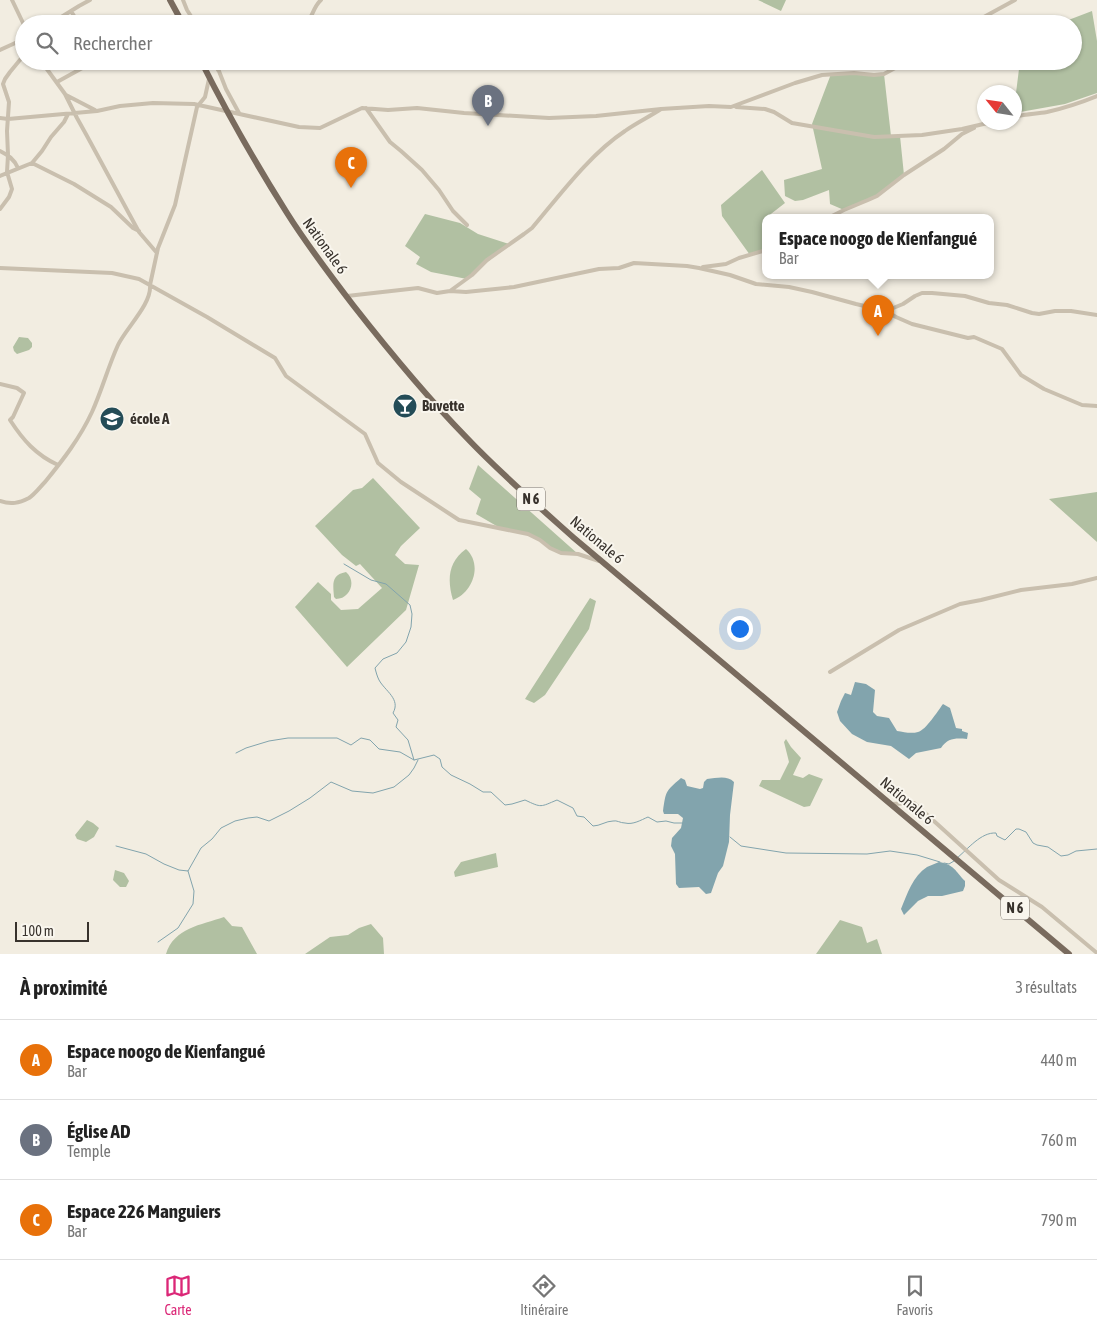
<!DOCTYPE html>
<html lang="fr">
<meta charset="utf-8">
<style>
body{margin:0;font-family:"Asap Condensed",sans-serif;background:#f2f2f2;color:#222}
.compass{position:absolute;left:977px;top:85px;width:45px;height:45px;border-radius:50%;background:#fff;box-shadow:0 1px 4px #0004;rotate:300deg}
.scale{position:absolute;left:15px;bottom:12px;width:74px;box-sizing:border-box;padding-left:5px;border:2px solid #38322c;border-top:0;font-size:14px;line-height:18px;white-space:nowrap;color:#38322c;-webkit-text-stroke:4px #f9f6ee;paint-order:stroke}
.you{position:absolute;left:739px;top:628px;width:18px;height:18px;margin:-12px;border:4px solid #fff;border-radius:50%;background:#1a73e8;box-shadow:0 0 0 8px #1a73e833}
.badge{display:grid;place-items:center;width:32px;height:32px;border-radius:50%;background:#db2777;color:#fff;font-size:16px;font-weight:700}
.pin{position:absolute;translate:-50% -41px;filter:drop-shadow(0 1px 2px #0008)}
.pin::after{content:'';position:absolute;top:26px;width:18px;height:15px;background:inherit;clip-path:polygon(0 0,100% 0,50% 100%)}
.popup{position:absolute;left:762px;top:214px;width:232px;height:65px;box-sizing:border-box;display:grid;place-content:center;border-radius:10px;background:#fff;filter:drop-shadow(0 1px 4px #0005);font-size:16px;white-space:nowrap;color:#767676}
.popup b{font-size:19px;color:#222}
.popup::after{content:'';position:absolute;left:50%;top:100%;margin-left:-10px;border:10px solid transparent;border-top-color:#fff}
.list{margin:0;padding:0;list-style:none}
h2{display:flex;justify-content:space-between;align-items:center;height:65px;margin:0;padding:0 20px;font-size:21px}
h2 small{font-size:16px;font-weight:400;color:#767676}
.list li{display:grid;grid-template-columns:32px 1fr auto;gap:15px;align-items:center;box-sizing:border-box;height:80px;padding:0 20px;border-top:1px solid #e0e0e0}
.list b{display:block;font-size:19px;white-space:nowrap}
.list p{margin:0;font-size:16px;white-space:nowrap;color:#767676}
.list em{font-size:16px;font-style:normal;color:#767676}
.icon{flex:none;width:28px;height:28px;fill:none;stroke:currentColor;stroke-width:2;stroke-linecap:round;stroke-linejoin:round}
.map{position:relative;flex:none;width:1097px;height:954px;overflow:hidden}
.search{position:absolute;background:#fff;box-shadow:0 1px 4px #0004;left:15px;right:15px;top:15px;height:55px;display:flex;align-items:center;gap:12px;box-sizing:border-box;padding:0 18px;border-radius:28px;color:#767676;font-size:19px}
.sheet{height:305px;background:#fff}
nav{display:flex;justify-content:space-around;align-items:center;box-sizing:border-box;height:70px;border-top:1px solid #e0e0e0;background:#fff;font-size:14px;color:#767676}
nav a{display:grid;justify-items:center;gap:2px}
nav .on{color:#db2777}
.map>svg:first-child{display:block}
.green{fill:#b1c0a2}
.water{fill:#82a4ad}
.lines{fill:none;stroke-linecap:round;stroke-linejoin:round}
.stream{stroke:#82a4ad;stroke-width:1}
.minor{stroke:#c9bfae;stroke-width:4}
.primary{stroke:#796b5e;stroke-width:6}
.labels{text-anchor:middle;stroke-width:4;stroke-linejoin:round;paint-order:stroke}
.shield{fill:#f9f6ee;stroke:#726d66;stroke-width:1}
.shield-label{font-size:14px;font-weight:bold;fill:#38322c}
.street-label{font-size:15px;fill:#38322c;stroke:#f9f6ee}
.poi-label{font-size:15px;font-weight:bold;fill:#38322c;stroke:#f9f6ee;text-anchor:start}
</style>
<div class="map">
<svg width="1097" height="954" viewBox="0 0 1097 954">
<rect width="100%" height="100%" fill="#f2ede1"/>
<path class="green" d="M758 0H786L781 11Z
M1092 11 1097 41V93L1065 104 1015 113V101L1020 61H1073V24H1058Z
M831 74H884L891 136H900L904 175 877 196 844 210 830 204 829 190 803 200 795 201 785 196 784 180 822 169 812 124Z
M762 170 785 203 767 217H766L763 221 765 226V250L750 255 722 216 721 205Z
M425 214 460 223 478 234 509 244 467 279 431 272 416 264 420 257 405 246Z
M19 337 28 338 32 343V347L29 350 17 354 14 351 13 347Z
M478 465 578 554 561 553 528 534 500 528 476 514 481 499 469 489Z
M373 478 420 528 401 546 395 555 405 564 419 565 406 610 347 667 295 607 318 582 331 594V600L341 610 358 609 382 588 360 564 356 566 342 555 315 526 353 490 362 488Z
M1097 492V542L1049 499Z
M466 549C483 564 473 593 453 600 447 580 448 562 466 549Z
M346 572C357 581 350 599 336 599L334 597C333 584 331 575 346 572Z
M590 598 596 601 589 629 545 695 534 703 525 699Z
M786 739 791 747 801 758 793 775 803 778 809 774 823 779 810 806 804 807 759 786 762 780H780L789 762 784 742Z
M87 820 93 823 99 828 94 837 86 842 77 839 75 835Z
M496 853 498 867 455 877 454 872 461 862Z
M115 870 124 873 129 881 126 887H120L113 880Z
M224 917 232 926 242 927 257 954H166C174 928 201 925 224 917Z
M840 920 862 927 867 943 877 939 882 954H816Z
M371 924 383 938 384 954H305L330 937 348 935 359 928Z"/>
<path class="water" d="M855 682 866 684 875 690 873 712 877 716 889 718 897 731C904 732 911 734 918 732 926 730 937 712 943 704L950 708 956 728 962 729V731L968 733 967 739C955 738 948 738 941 748L916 753 909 759 891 746 867 742 852 734 840 721 837 712 841 701 845 693 851 695Z
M681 778 685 780 687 786 700 789 703 788 704 782 707 779C717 778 727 775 734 782L730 815 729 842 723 866 718 873 711 893 706 894 699 887 679 888 676 884 675 854 671 846 672 838 681 828 683 818 678 814H664L663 811C666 791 665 792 681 778Z
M939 862C955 865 955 871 965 881V886L963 891 942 896H928L918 901 904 915 901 909C907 894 913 876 927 867 931 865 935 864 939 862Z"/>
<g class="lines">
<path class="stream" d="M344 564 371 580 386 584 410 605 412 614 411 627 406 642 397 653 383 659 375 668C376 672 377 676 379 680 385 691 401 699 393 713L398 720 396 727 408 740 414 760
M236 753 246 748 269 741 288 738H337L351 745 361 738 370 740 379 749 400 752 414 760 434 755 440 759 442 767 451 775 470 784 483 792H491L505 805 512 804 525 800C542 808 540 807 557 800L573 808 577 816 584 817 593 826C600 826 606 821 613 821 617 820 620 823 625 823 633 825 641 820 648 817L657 822 666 821 674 823H682
M730 837 741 846 786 853 867 854 890 851 917 855 940 862
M116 846 146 854 164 864 179 870 188 871 201 848 212 839 221 828 235 821 248 818 257 817 269 821 289 811 310 798 331 782 352 791 373 793 394 787 409 775 414 768 418 760
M957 858C968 849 981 832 996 833L997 836 1005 840 1016 829H1019L1026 832 1033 843 1037 845 1048 847 1061 856 1068 855 1076 851 1097 849
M944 863 949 864 954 861
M158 942 178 928 193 904 194 891 188 871"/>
<path class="minor" d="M12 0 24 25
M183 0 187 10 196 24
M71 11 79 24
M50 24 79 6 90 0
M303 24 307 23C313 15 314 6 321 0
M971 24 1015 0
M0 50 24 39
M41 61 65 94 77 118 87 136 139 232 157 253
M215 61 226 89 239 113
M218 70 226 61
M57 82 95 61
M66 95 95 110
M736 107 765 109 774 112 792 123 874 137 922 135 962 129 992 122
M366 108 390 142 401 151 422 170 439 190 453 211 467 225
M1014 117C1025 114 1036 114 1047 112 1064 108 1080 103 1097 96
M0 118 8 119 97 111 120 106 153 103 194 104 299 127 320 128 362 108 388 110 417 108 464 113 549 118 596 116 661 109 709 106 731 107 795 83 822 75 854 73 874 75 884 74 908 61
M0 151C8 155 14 159 18 168
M32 163 74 184 111 207 133 228 139 231
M0 176 32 163 42 151 51 137 64 122 68 114
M0 209 9 197 12 189 7 172 8 155 7 131 9 102 3 84 5 79 10 72 24 55
M830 217 844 210 868 200 877 196 904 175 944 149 962 134 974 128
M703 267 726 264 739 258 766 250
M0 268 112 273 139 279 207 317 275 358 286 376 365 434 378 463 401 482 459 520 528 534 540 540 550 548 561 553 578 554 599 561
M450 291 466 292 514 287 599 269 619 268 634 263 687 266 699 268 730 275 756 284 789 287 812 292 856 304 886 311 896 317 912 324 968 338 974 337 1002 349 1021 375 1044 389 1082 405 1097 406
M347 296 418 288 437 293 450 291 472 275 487 260 524 234 532 228C559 196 590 154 625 131 636 123 649 117 661 109
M886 311 903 304 915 296 922 293H932L965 296 989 303 1007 305 1032 313 1039 314 1055 311H1071L1097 315
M0 384 17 388 24 393 13 417 10 420C23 440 36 455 58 465
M0 501C11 505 19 503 29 498 35 494 40 487 45 482 63 460 80 438 92 412 102 390 108 367 118 345 126 328 152 304 150 285L158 248 175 205 197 107 205 97 209 79
M830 672 899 630 960 604 981 600 1021 590 1072 584 1097 578
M891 804 914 803 999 880 1042 907 1097 953"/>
<path class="primary" d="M170 0 183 24
M201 61C227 113 256 164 287 213 307 245 330 275 353 305 389 351 425 395 466 437 500 473 537 505 574 538L1069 954"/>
</g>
<defs>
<symbol id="bar-disc" viewBox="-11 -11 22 22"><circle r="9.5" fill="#244c57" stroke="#f9f6ee"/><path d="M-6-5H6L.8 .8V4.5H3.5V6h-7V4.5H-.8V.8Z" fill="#fff"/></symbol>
<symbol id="school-disc" viewBox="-11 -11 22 22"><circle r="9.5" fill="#244c57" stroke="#f9f6ee"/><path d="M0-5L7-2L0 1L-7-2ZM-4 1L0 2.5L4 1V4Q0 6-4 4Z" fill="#fff"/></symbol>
</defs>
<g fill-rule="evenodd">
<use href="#bar-disc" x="391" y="392" width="28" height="28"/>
<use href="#school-disc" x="98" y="405" width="28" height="28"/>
</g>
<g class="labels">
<g class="shield">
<rect x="517" y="487.5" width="28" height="23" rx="4"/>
<rect x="1001" y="896.5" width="28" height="23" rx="4"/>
</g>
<g class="shield-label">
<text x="531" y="504">N 6</text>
<text x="1015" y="913">N 6</text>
</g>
<g class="street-label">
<text transform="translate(325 246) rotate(54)" y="5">Nationale 6</text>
<text transform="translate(597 540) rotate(40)" y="5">Nationale 6</text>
<text transform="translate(907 801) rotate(40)" y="5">Nationale 6</text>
</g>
<g class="poi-label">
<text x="422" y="411">Buvette</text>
<text x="130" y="424">école A</text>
</g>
</g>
</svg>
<svg class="compass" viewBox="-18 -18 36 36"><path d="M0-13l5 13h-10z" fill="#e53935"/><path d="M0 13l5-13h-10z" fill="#767676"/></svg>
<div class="scale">100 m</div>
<div class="you"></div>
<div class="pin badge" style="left:878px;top:336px;background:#e8710a">A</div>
<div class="popup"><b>Espace noogo de Kienfangué</b>Bar</div>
<div class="pin badge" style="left:488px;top:126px;background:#6b7280">B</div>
<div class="pin badge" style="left:351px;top:188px;background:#e8710a">C</div>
<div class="search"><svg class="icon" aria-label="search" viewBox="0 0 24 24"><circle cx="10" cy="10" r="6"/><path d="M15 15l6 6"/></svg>Rechercher</div>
</div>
<section class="sheet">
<h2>À proximité<small>3 résultats</small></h2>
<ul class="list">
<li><span class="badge" style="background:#e8710a">A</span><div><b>Espace noogo de Kienfangué</b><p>Bar</p></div><em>440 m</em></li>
<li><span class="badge" style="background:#6b7280">B</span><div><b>Église AD</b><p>Temple</p></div><em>760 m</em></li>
<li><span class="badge" style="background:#e8710a">C</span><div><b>Espace 226 Manguiers</b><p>Bar</p></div><em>790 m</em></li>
</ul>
</section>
<nav>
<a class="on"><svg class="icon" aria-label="map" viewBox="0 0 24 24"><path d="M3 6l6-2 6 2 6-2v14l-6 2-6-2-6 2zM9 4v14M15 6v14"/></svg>Carte</a>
<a><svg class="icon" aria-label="directions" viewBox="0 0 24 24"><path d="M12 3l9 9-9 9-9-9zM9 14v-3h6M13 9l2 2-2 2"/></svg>Itinéraire</a>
<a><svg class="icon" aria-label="saved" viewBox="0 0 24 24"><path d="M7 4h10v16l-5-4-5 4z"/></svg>Favoris</a>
</nav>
